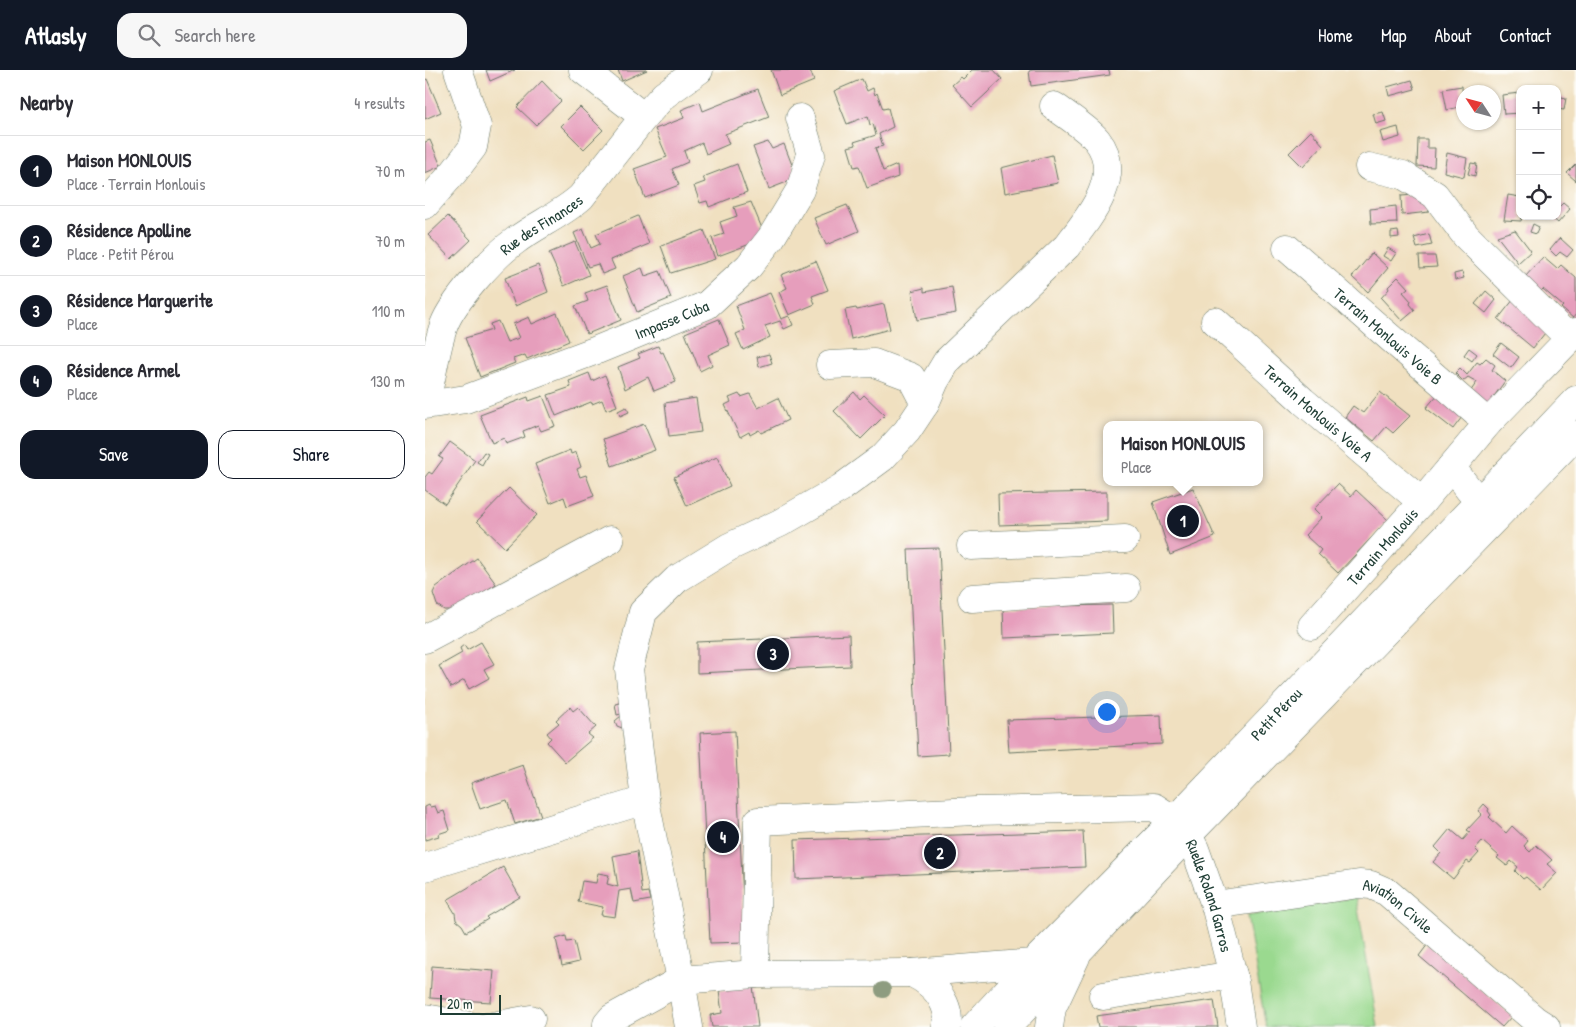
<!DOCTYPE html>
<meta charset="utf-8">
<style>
body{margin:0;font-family:"Patrick Hand",sans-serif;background:#f7f7f7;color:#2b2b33}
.controls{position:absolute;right:15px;top:15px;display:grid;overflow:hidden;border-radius:10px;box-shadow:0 1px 4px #0004}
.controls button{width:45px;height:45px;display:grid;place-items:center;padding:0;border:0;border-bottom:1px solid #e1e1e2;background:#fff;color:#2b2b33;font:25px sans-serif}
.compass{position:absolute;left:1031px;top:15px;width:45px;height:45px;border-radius:50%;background:#fff;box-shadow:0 1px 4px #0004;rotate:306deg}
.scale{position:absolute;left:15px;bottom:12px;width:61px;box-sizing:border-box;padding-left:5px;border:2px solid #1f3d34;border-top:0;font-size:14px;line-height:18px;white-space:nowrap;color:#1f3d34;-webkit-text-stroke:4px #fdfcf7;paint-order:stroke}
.you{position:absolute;left:681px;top:641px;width:18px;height:18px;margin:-12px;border:4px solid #fff;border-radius:50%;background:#1a73e8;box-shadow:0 0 0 8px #1a73e833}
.badge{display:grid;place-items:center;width:32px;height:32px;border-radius:50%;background:#111827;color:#fff;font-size:16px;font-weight:700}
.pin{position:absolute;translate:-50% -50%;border:2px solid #fff;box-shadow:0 1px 5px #0006}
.popup{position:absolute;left:678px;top:351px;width:160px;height:65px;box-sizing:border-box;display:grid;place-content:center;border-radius:10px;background:#fff;filter:drop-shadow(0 1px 4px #0005);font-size:16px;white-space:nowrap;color:#7c7c81}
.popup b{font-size:19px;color:#2b2b33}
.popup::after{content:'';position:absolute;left:50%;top:100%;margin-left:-10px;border:10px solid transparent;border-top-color:#fff}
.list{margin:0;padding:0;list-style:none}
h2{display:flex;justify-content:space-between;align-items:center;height:65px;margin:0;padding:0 20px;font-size:21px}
h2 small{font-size:16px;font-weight:400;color:#7c7c81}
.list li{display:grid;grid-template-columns:32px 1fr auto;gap:15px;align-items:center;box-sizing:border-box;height:70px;padding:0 20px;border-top:1px solid #e1e1e2}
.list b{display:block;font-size:19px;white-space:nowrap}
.list p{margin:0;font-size:16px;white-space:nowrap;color:#7c7c81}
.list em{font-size:16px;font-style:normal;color:#7c7c81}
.actions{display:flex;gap:10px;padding:15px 20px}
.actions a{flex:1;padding:11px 0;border:1px solid #111827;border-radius:15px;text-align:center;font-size:18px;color:#111827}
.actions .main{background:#111827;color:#fff}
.icon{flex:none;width:28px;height:28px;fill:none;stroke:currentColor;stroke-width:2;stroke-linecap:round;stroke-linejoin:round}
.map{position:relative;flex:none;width:1151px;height:957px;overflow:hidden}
header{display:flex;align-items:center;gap:30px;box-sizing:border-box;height:70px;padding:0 25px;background:#111827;color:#fff}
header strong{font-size:24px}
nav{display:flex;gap:28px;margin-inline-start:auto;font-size:18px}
.search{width:350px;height:45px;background:#f7f7f7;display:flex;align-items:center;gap:12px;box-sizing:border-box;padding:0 18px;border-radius:15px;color:#7c7c81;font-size:19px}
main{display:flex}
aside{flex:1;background:#fff}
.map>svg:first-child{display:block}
.green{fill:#9ad98f;stroke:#5c8b62}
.building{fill:#e69ebc}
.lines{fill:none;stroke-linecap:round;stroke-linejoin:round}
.minor-casing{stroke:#687665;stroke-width:29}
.highway-casing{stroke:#687665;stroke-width:29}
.minor{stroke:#fff;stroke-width:28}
.highway{stroke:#fff;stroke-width:28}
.tree{fill:#8e9c80}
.labels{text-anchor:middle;stroke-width:4.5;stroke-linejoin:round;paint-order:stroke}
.street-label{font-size:16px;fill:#1f3d34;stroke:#fdfcf7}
</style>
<header>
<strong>Atlasly</strong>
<div class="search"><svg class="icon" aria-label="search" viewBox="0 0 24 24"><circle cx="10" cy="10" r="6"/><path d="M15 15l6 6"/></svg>Search here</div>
<nav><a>Home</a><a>Map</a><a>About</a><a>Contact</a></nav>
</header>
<main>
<aside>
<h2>Nearby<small>4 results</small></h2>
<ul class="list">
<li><span class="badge">1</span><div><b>Maison MONLOUIS</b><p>Place · Terrain Monlouis</p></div><em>70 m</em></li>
<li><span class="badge">2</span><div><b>Résidence Apolline</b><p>Place · Petit Pérou</p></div><em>70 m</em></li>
<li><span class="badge">3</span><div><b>Résidence Marguerite</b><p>Place</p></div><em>110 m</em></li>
<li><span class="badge">4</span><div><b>Résidence Armel</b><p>Place</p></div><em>130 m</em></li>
</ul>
<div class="actions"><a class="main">Save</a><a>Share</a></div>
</aside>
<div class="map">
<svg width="1151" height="957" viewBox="0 0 1151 957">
<rect width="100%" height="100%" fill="#fdfcf7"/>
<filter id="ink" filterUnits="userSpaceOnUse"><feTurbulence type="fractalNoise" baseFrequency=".02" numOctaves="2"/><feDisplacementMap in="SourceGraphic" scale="10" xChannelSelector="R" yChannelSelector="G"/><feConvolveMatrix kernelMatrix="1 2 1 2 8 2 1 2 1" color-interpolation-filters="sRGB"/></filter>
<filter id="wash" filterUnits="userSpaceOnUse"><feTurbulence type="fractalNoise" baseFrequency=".0096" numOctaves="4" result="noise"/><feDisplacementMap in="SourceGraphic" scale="20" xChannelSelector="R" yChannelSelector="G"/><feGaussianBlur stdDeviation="1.12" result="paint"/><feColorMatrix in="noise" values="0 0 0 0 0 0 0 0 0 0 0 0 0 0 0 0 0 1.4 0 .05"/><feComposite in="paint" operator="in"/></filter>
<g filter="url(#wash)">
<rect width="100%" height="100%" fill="#f0e0c0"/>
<path class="green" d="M931 827 953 957H841L822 846Z"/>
<g id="blocks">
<path class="building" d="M61 0H90L65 11Z
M193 0H222L197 11Z
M346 0H385L389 11 355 25Z
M547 0H569L577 9 547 37 527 15 536 7 538 9Z
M608 0H684L685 5 606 16 604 1Z
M2 9 16 42 0 49V10Z
M437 9 442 21 448 18 450 25 452 23 458 39 463 38 468 57 454 64 458 76 450 78 458 101 472 95 473 107 442 118 434 96 429 97 423 77 431 75 429 72 451 65 448 54 445 55 443 46 422 54 409 21Z
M987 10 990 19 964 26 962 17Z
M117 11 136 31 111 55 92 37Z
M1037 16 1038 36 1022 40 1018 19Z
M333 19 344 47 300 64 304 74 281 84 277 73 259 81 263 92 247 99 254 115 220 128 209 99 242 87 230 59 259 48 256 40 275 32 278 41Z
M1095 23V43L1079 44 1077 25Z
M1132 26 1141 28 1139 40 1132 39Z
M155 37 178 60 159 79 136 56Z
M958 42 961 51 951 54 948 44Z
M973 57 975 67 958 72 955 62Z
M886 61 898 75 878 97 864 83Z
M993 69H1002V78H1010L1009 97 992 96Z
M5 70 16 96 0 103V72Z
M343 72 347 79 359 74 372 108 344 119 328 77Z
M1022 83 1042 88 1039 107 1019 102Z
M627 85 633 113 580 123 576 98Z
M1046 93 1052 94 1050 106 1043 104Z
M312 94 322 122 284 137 282 131 275 133 269 116 280 112 278 107Z
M1151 94V111L1142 103Z
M1003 124 1004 142 977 145 976 126Z
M1083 125 1095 127V146H1097L1096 151 1079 150Z
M326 132 341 168 293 186 287 168 299 164 295 152 312 146 309 137Z
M1138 133 1145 139 1133 153 1125 146H1132V136L1134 137Z
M422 135 434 161 401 175 389 148Z
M971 136 972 153 946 154 945 139Z
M23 146 46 170 26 189 3 165Z
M213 146 224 174 186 190 190 199 177 204 173 194 163 197 149 163 158 159 166 178 175 174 171 164Z
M1108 154 1114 157 1111 164 1105 162Z
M279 160 290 189 246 203 236 176Z
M1090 160 1106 181 1093 193 1072 166Z
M973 161 974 167 966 168V162Z
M1004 164 1007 175 992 178 989 168Z
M1135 168 1148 180 1142 187 1135 182 1131 186 1125 180Z
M150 172 164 205 139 216 124 183Z
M963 178 971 183 966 191 958 186Z
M947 183 963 198 943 222 927 207Z
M994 186H1010L1012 197 995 198Z
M1118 187 1132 199 1136 195 1151 208V244L1148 248 1136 238 1138 236 1118 219 1116 221 1100 207Z
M391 191 403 220 387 226 390 234 364 245 354 222 362 218 356 205Z
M113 195 123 222 90 236 80 208Z
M217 198 220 206 235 201 246 228 212 242 198 206Z
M1037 202 1039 208 1030 210 1029 204Z
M973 207 983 218 978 222 986 231 985 234 990 240 977 251 956 228 964 219 963 217Z
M182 215 196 250 162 264 150 236 163 231 160 223Z
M527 217 531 243 492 250 487 221 499 218V222Z
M1061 221 1071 230 1061 243 1050 234Z
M345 223 356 249 364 246 368 255 359 259 355 251 340 256 345 267 318 280 311 264 320 260 311 236Z
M1089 229 1124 258 1108 278 1073 249Z
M459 234 465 259 426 269 420 240 431 238 432 240Z
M132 243 144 271 102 289 100 285 88 289 90 293 55 307 40 268 67 260 65 254 73 251 82 272 94 268 88 254 104 247 107 254Z
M294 249 305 275 283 285 287 295 275 301 260 263Z
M1076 273 1094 287 1086 298 1068 284Z
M233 276 236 283 238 282 251 312 229 321 223 307 200 319 193 297 215 288 213 284Z
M1044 278 1052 284 1047 291 1039 285Z
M344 284 347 293 334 297 332 287Z
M1061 288 1070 295 1067 300 1080 311 1062 336 1045 322 1052 312 1043 307 1038 311 1030 303 1035 298 1042 305 1052 292 1055 294Z
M164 303 167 311 180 305 192 336 181 340 177 330 167 334 166 332 131 346 123 325 146 317 144 311Z
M429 322 435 329 439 325 460 345 436 369 409 341Z
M955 322 985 346 968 363 961 357 949 371 920 347 928 336 938 343Z
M1014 323 1040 343 1028 359 1001 338Z
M314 324 316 327 325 324 333 338 353 328 363 350 336 363 334 360 325 365 324 362 315 367 300 335 306 332 304 328Z
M118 326 130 356 116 361 113 355 98 361 100 367 81 374 79 368 67 373 55 345 103 327 104 331Z
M271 328 276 362 244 366 240 333Z
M201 337 204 342 195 346 193 341Z
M219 354 230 380 187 396 178 369Z
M25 372 50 390 20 434 0 420V407L4 402 7 404 18 389 14 387Z
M145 380 146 384 151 382 156 397 152 399 155 407 161 405 169 426 142 436 139 427 125 433 110 394Z
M59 382 63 384 57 395 52 392Z
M292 387 305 416 262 436 249 407Z
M913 414 926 426 931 420 963 450 913 503 893 484 896 480 880 465 897 447 889 439Z
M84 418 112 445 80 478 52 451Z
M768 418 790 467 745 485 728 432Z
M682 422V451L574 455 573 424Z
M514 478 524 684 493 686 483 479Z
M52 488 71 514 32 540H19L12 535 8 523 11 517Z
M687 535 688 563 579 568 578 537Z
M424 565 425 596 272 603V572Z
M56 572 69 594 59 599 64 608 44 619 39 610 26 618 14 596 37 583 35 578 39 575 42 580Z
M198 632 200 643 192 645 190 634Z
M145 637 148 641 153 637 171 657 163 664 168 668 140 692 122 672 126 668 122 663 134 653 131 650Z
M736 645 737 674 584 682 582 650Z
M196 646 199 647 200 656 197 658 192 656 190 651Z
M310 661 320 872 285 873 275 663Z
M98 695 116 746 90 754 82 730 55 739 46 713Z
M1059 734 1064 739 1063 741 1066 745 1064 747 1081 763 1087 756 1103 771 1099 776 1105 782 1111 775 1127 790 1122 794 1132 803 1116 820 1101 807 1098 809 1090 801 1093 797 1086 791 1082 796 1072 788 1074 786 1057 771 1050 779 1054 783 1045 793 1042 791 1028 809 1008 792 1016 783 1010 777 1025 759 1038 770 1045 762 1042 760 1057 744 1053 741Z
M4 735 5 737 10 736 13 743 19 741 25 760 13 764 14 766 0 770V737Z
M658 761 660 797 371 809 370 770Z
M212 781 217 823 223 822 225 830 209 833 206 819 194 821 190 847 176 845 178 837 153 832 157 811 171 813 173 803 184 805 182 814 193 817 188 786Z
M78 797 95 827 61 847 63 849 41 862 37 855 31 850 30 843 22 830Z
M141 866 142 872 149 871 154 892 137 896 131 869Z
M1003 874 1087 946 1077 957 994 886Z
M7 896 69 901 66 932 5 928Z
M328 916 333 957H287L285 945 297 943 294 921Z
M789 930 793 957H673L671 946Z"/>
</g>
</g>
<g filter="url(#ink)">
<use href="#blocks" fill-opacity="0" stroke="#687665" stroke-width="1"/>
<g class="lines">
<defs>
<g id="minor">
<path d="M158 0 219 47"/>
<path d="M944 97 978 105 1010 125 1041 166 1145 269"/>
<path d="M0 135 29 102 48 77 52 56 33 0"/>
<path id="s1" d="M862 178 1063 353"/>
<path id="s2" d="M790 251 878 331 997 432"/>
<path d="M405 295 449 293 486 307 500 334"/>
<path id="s3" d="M0 333C8 307 10 280 19 255 28 231 69 186 90 171 111 155 136 145 156 127L219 47 239 25 274 0"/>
<path id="s4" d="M0 335 41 329 172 280 282 235 324 196 346 168 375 120 386 85 375 48"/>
<path d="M1026 397 1053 431 1070 448"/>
<path d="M546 476 700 469"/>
<path d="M547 528 701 518"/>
<path id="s5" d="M887 556 997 432 1063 353 1151 262"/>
<path d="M0 569 185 470"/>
<path id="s6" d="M769 744 763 750V765L770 779 790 835 808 905 816 957"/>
<path d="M0 797 220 730"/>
<path id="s7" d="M790 835 934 814 946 815 962 822 1110 950 1121 957"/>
<path d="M330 904 333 751 551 741 729 737 749 750"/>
<path d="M678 926 808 905"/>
<path d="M0 948 52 957"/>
<path d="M62 957 106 949"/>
<path d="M182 957V954L187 948 256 910 330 904 487 903"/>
<path d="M264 957 256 910 220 730 204 599 218 542 252 509 304 477 355 453 416 418 457 388 482 361 500 334 510 311 522 291 642 176C664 148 700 105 672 70 664 60 640 44 629 36"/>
<path d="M624 957 627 938 651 887"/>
</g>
<g id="highway">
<path d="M487 903 608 893"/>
<path d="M487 903C492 906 499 909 504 914 516 923 527 943 521 957"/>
<path id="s8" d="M549 957 608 893 743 757 1151 330"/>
<path d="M582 957 763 765 1151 365"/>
</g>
</defs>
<use href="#minor" class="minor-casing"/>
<use href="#highway" class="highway-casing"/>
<use href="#minor" class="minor"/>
<use href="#highway" class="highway"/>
</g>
<circle class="tree" cx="458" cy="920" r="8"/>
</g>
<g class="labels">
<g class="street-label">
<text dy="6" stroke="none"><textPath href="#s3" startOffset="222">Rue des Finances</textPath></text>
<text dy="6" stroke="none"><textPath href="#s4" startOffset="262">Impasse Cuba</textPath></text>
<text dy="6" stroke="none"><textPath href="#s1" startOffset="134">Terrain Monlouis Voie B</textPath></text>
<text dy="6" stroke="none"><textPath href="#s2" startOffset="138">Terrain Monlouis Voie A</textPath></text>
<text dy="6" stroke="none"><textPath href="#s5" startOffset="106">Terrain Monlouis</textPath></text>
<text dy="6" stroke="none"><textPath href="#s8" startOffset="435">Petit Pérou</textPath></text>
<text dy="6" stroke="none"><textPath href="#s6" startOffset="88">Ruelle Roland Garros</textPath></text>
<text dy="6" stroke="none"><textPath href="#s7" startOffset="191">Aviation Civile</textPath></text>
</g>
</g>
</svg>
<div class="controls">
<button>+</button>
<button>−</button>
<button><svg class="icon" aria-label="locate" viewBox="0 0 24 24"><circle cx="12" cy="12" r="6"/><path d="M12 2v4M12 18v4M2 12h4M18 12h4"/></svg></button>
</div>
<svg class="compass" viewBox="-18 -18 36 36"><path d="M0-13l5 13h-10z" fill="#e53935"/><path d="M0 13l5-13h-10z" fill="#7c7c81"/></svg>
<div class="scale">20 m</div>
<div class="you"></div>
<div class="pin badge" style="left:758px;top:451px">1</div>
<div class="popup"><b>Maison MONLOUIS</b>Place</div>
<div class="pin badge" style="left:515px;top:783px">2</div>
<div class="pin badge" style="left:348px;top:584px">3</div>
<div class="pin badge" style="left:298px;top:767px">4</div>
</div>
</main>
